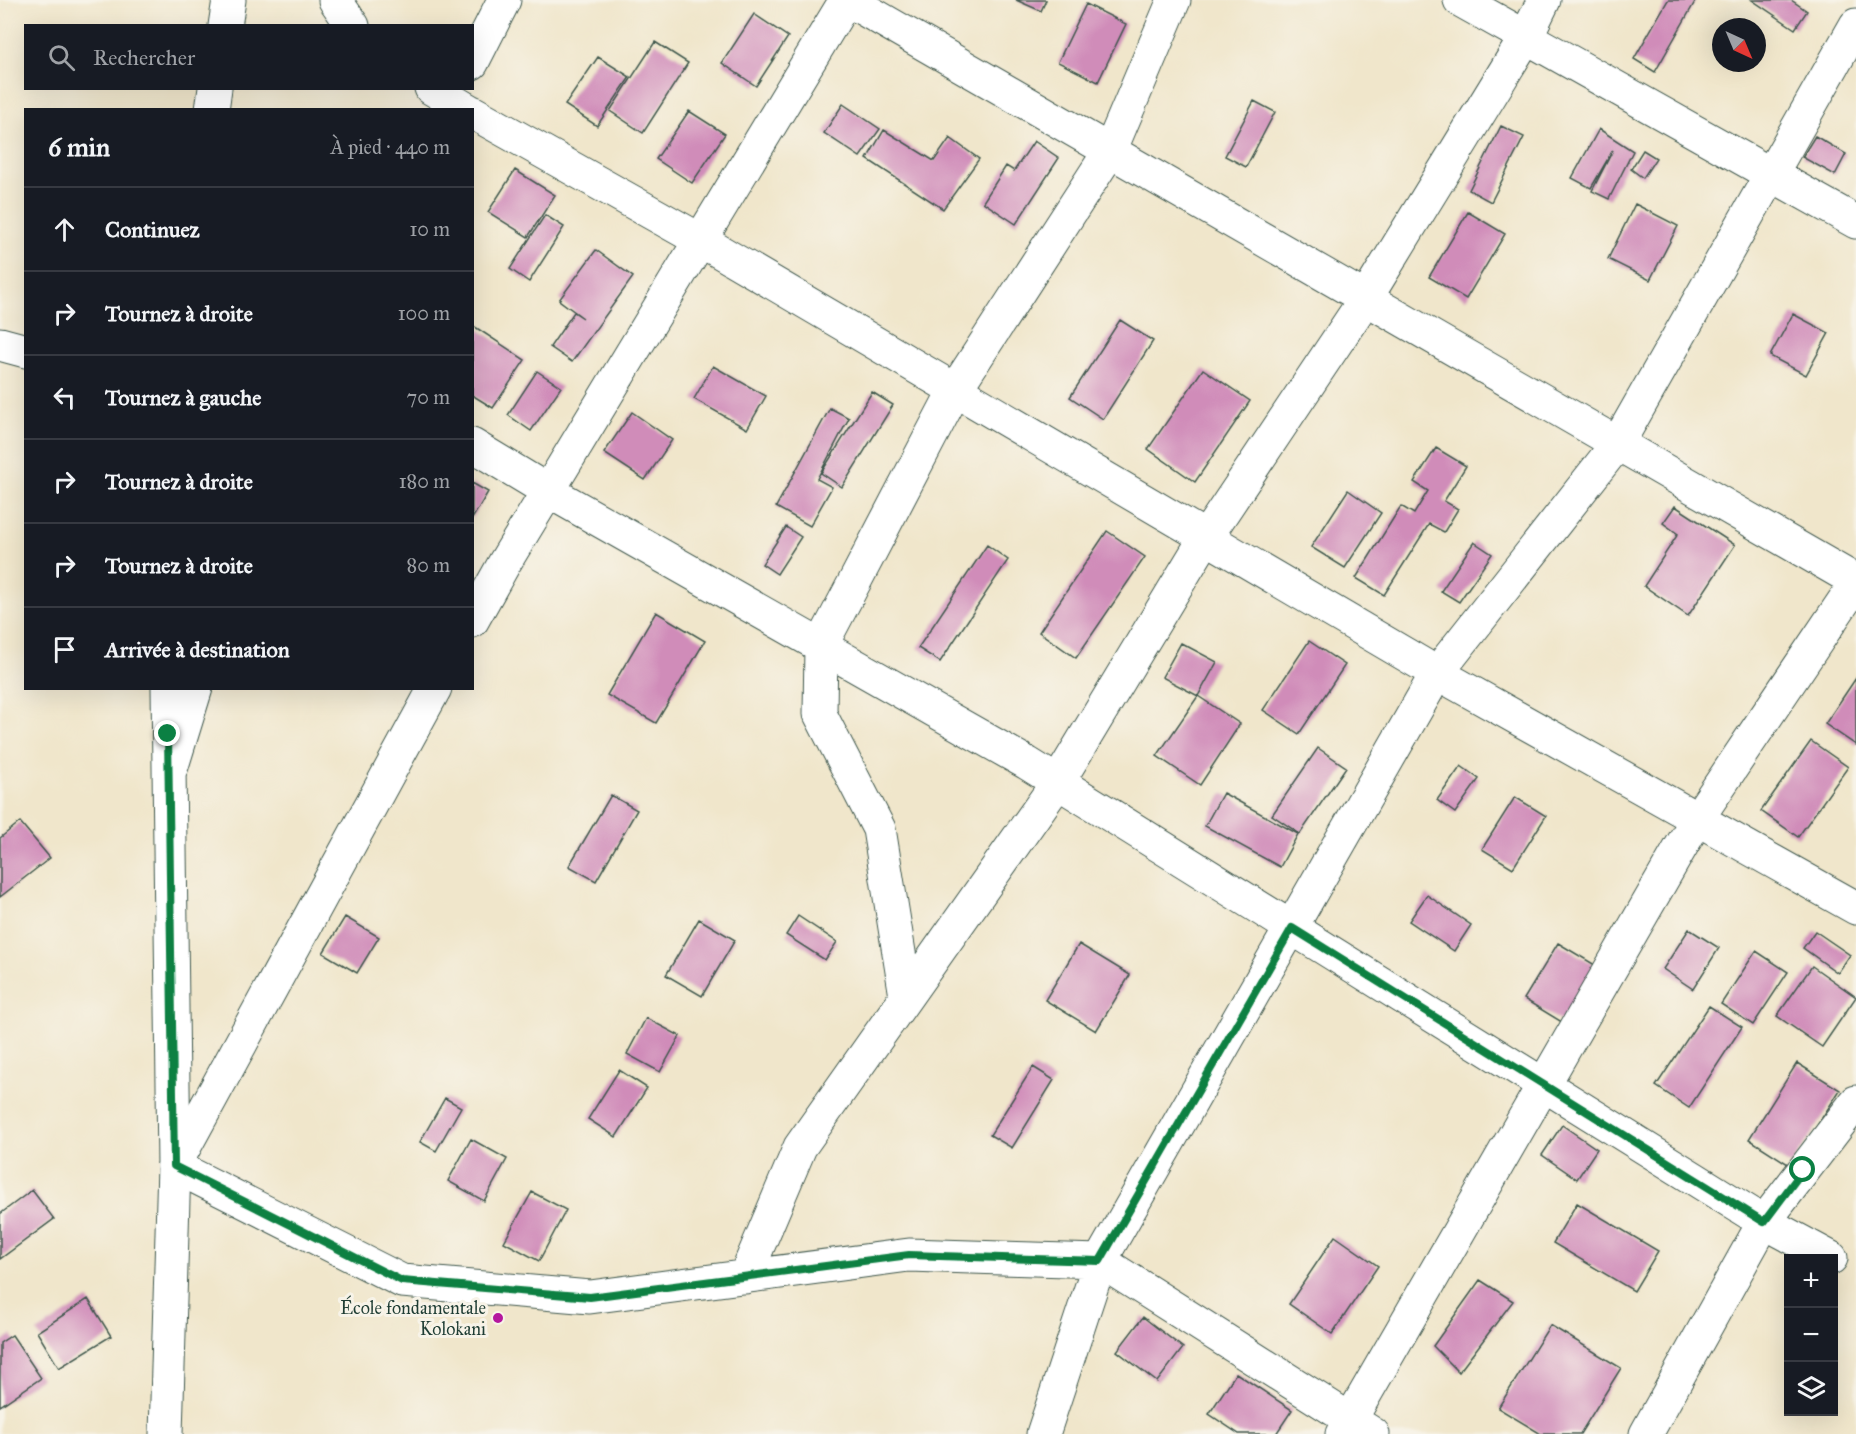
<!DOCTYPE html>
<html lang="fr">
<meta charset="utf-8">
<style>
body{margin:0;font-family:"IM FELL Great Primer",serif;background:#242831;color:#f1f3f6}
.controls{position:absolute;right:18px;bottom:18px;display:grid;overflow:hidden;border-radius:0px;box-shadow:0 6px 24px #0002}
.controls button{width:54px;height:54px;display:grid;place-items:center;padding:0;border:0;border-bottom:2px solid #363941;background:#171b24;color:#f1f3f6;font:30px sans-serif}
.compass{position:absolute;left:1712px;top:18px;width:54px;height:54px;border-radius:50%;background:#171b24;box-shadow:0 6px 24px #0002;rotate:136deg}
.stop{position:absolute;width:18px;height:18px;margin:-14px;border:4px solid #0b8043;border-radius:50%;background:#fff}
.stop.end{background:#0b8043;border-color:#fff;box-shadow:0 2px 6px #0008}
.list{margin:0;padding:0;list-style:none}
h2{display:flex;justify-content:space-between;align-items:center;height:78px;margin:0;padding:0 24px;font-size:26px}
h2 small{font-size:20px;font-weight:400;color:#9ea1a6}
.list li{display:grid;grid-template-columns:39px 1fr auto;gap:18px;align-items:center;box-sizing:border-box;height:84px;padding:0 24px;border-top:2px solid #363941}
.list b{display:block;font-size:22px;white-space:nowrap}
.list em{font-size:20px;font-style:normal;color:#9ea1a6}
.icon{flex:none;width:33px;height:33px;fill:none;stroke:currentColor;stroke-width:2;stroke-linecap:round;stroke-linejoin:round}
.map{position:relative;flex:none;width:1856px;height:1434px;overflow:hidden}
.search{position:absolute;background:#171b24;box-shadow:0 6px 24px #0002;left:24px;top:24px;width:450px;height:66px;display:flex;align-items:center;gap:15px;box-sizing:border-box;padding:0 21px;border-radius:0px;color:#9ea1a6;font-size:22px}
.panel{position:absolute;background:#171b24;box-shadow:0 6px 24px #0002;left:24px;top:108px;width:450px;height:582px;border-radius:0px}
.map>svg:first-child{display:block}
.building{fill:#d08cb9}
.lines{fill:none;stroke-linecap:round;stroke-linejoin:round}
.minor-casing{stroke:#3e564b;stroke-width:35}
.tertiary-casing{stroke:#3e564b;stroke-width:35}
.secondary-casing{stroke:#3e564b;stroke-width:35}
.minor{stroke:#fff;stroke-width:33}
.tertiary{stroke:#fff;stroke-width:33}
.secondary{stroke:#fff;stroke-width:33}
.route{stroke:#0b8043;stroke-width:8}
.poi-dot{fill:#b5179e;stroke:#f7f3e8;stroke-width:2}
.labels{text-anchor:middle;stroke-width:6;stroke-linejoin:round;paint-order:stroke}
.poi-label{font-size:18px;fill:#1f3d34;stroke:#f7f3e8;text-anchor:end}
</style>
<div class="map">
<svg width="1856" height="1434" viewBox="0 0 1856 1434">
<rect width="100%" height="100%" fill="#f7f3e8"/>
<filter id="ink" filterUnits="userSpaceOnUse"><feTurbulence type="fractalNoise" baseFrequency=".0167" numOctaves="2"/><feDisplacementMap in="SourceGraphic" scale="12" xChannelSelector="R" yChannelSelector="G"/><feConvolveMatrix kernelMatrix="1 2 1 2 8 2 1 2 1" color-interpolation-filters="sRGB"/></filter>
<filter id="wash" filterUnits="userSpaceOnUse"><feTurbulence type="fractalNoise" baseFrequency=".008" numOctaves="4" result="noise"/><feDisplacementMap in="SourceGraphic" scale="24" xChannelSelector="R" yChannelSelector="G"/><feGaussianBlur stdDeviation="1.35" result="paint"/><feColorMatrix in="noise" values="0 0 0 0 0 0 0 0 0 0 0 0 0 0 0 0 0 1.4 0 .05"/><feComposite in="paint" operator="in"/></filter>
<g filter="url(#wash)">
<rect width="100%" height="100%" fill="#f0e6cb"/>
<g id="blocks">
<path class="building" d="M1016 0H1046L1041 11Z
M1668 0H1696L1655 72 1634 59Z
M1752 0H1791L1807 11 1795 29Z
M1086 4 1126 24 1098 82 1058 62Z
M754 14 788 37 756 86 722 63Z
M655 42 688 63 643 133 610 111Z
M598 57 630 77 597 126 565 105Z
M1254 101 1275 112 1246 167 1225 156Z
M843 104 880 129 860 157 824 133Z
M689 111 725 134 692 183 656 159Z
M1501 126 1524 137 1491 202 1469 190Z
M1599 129 1633 151 1609 199 1592 191 1613 150 1591 188 1572 178Z
M884 130 934 161 950 138 979 159 943 209 867 159Z
M1815 136 1846 154 1835 175 1802 157Z
M1034 141 1059 158 1016 224 983 202 1006 166 1014 171Z
M1643 150 1656 158 1643 178 1631 169Z
M515 170 555 195 528 237 488 212Z
M1635 204 1678 226 1650 280 1608 259Z
M1468 212 1505 234 1466 299 1429 277Z
M545 215 564 227 529 282 510 269Z
M596 250 633 277 572 362 550 347 574 312 583 318 559 300Z
M1793 314 1829 333 1806 375 1770 356Z
M1120 320 1153 341 1103 419 1070 397Z
M472 325 525 360 493 408 472 395Z
M713 366 766 396 747 429 694 399Z
M1203 369 1250 401 1195 482 1148 449Z
M537 371 561 387 531 431 508 415Z
M872 392 893 405 842 487 821 473Z
M830 408 849 418 817 479 832 487 810 526 776 507Z
M632 412 672 440 645 480 604 453Z
M1436 448 1466 466 1444 501 1458 509 1444 532 1429 524 1384 595 1356 578 1401 506 1414 514 1428 491 1414 482Z
M472 483 488 492 472 519Z
M1348 490 1381 513 1345 568 1311 547Z
M1675 506 1735 545 1688 616 1644 586 1678 534 1663 523Z
M786 527 801 537 777 574 762 564Z
M1107 531 1145 557 1076 658 1039 632Z
M1474 542 1492 554 1459 602 1441 591Z
M987 545 1008 560 940 662 918 648Z
M656 612 705 641 656 723 607 695Z
M1309 641 1345 665 1299 734 1263 710Z
M1181 643 1217 662 1198 696 1162 677Z
M1856 678V745L1825 724Z
M1198 696 1240 724 1200 785 1157 756Z
M1811 741 1848 767 1798 837 1761 811Z
M1318 748 1346 767 1300 834 1272 815Z
M1461 766 1479 779 1455 813 1437 800Z
M1223 793 1298 834 1280 867 1205 826Z
M611 795 637 810 596 881 569 866Z
M1515 797 1546 816 1513 868 1482 849Z
M20 822 50 858 0 897V838Z
M1427 895 1471 925 1454 951 1409 921Z
M798 916 837 942 825 960 786 935Z
M345 917 379 937 357 973 323 953Z
M699 919 735 940 702 996 666 975Z
M1689 929 1719 948 1693 989 1663 969Z
M1815 931 1850 955 1838 973 1803 948Z
M1558 943 1600 968 1565 1024 1524 999Z
M1079 944 1130 975 1096 1031 1045 1000Z
M1756 951 1788 972 1753 1025 1721 1004Z
M1812 966 1856 997 1822 1047 1777 1016Z
M1709 1006 1742 1027 1689 1108 1656 1086Z
M646 1018 680 1036 660 1072 627 1054Z
M1797 1063 1840 1090 1791 1166 1749 1139Z
M1033 1067 1054 1080 1012 1148 990 1135Z
M619 1070 647 1088 616 1137 588 1119Z
M445 1098 461 1107 436 1151 420 1142Z
M1562 1125 1597 1149 1577 1179 1542 1155Z
M471 1139 507 1159 484 1201 448 1181Z
M32 1190 54 1219 0 1259V1214Z
M532 1192 566 1210 539 1261 504 1242Z
M1577 1203 1658 1251 1634 1291 1553 1243Z
M1335 1236 1378 1266 1332 1334 1289 1304Z
M1480 1280 1513 1301 1459 1372 1433 1346Z
M88 1299 111 1336 59 1368 37 1332Z
M1143 1317 1183 1348 1157 1382 1117 1351Z
M1550 1325 1621 1368 1580 1434H1541L1498 1408Z
M12 1335 41 1378 0 1406V1343Z
M1236 1373 1292 1410 1276 1434H1239L1209 1414Z"/>
</g>
</g>
<g filter="url(#ink)">
<use href="#blocks" fill-opacity="0" stroke="#3e564b" stroke-width="1.5"/>
<g class="lines">
<defs>
<path id="minor" d="M335 0 353 26
M848 0 1856 581
M1460 0 1856 222
M472 63 504 0
M431 88 468 110
M472 112 700 240 1437 673 1856 908
M0 344 26 351
M472 445 548 491 1027 763 1764 1222 1831 1258
M472 621 505 562 846 0
M435 688 174 1166 402 1281 590 1297 909 1255 1100 1261 1373 1434
M172 766 196 688
M906 996 879 829 820 714 821 646 955 390 1110 151 1174 0
M745 1277 800 1147 1058 782 1206 537 1366 298 1526 37 1544 0
M1043 1434 1100 1261 1437 673 1618 443 1856 25
M1342 1434 1697 819 1856 583
M1646 1434 1764 1222 1856 1102"/>
<path id="tertiary" d="M166 1434 174 1166"/>
<path id="secondary" d="M225 26 229 0
M212 110 215 88
M168 688 174 1166"/>
</defs>
<use href="#minor" class="minor-casing"/>
<use href="#tertiary" class="tertiary-casing"/>
<use href="#secondary" class="secondary-casing"/>
<use href="#minor" class="minor"/>
<use href="#tertiary" class="tertiary"/>
<use href="#secondary" class="secondary"/>
</g>
</g>
<g class="lines" filter="url(#ink)">
<path class="route" d="M168 734 174 1166 402 1281 590 1297 909 1255 1100 1261 1292 928 1764 1222 1803 1170"/>
</g>
<circle class="poi-dot" cx="498" cy="1318" r="6"/>
<g class="labels">
<g class="poi-label">
<text x="486" y="1314">École fondamentale<tspan x="486" dy="21">Kolokani</tspan></text>
</g>
</g>
</svg>
<div class="controls">
<button>+</button>
<button>−</button>
<button><svg class="icon" aria-label="layers" viewBox="0 0 24 24"><path d="M12 4l9 5-9 5-9-5zM3 14l9 5 9-5"/></svg></button>
</div>
<svg class="compass" viewBox="-18 -18 36 36"><path d="M0-13l5 13h-10z" fill="#e53935"/><path d="M0 13l5-13h-10z" fill="#9ea1a6"/></svg>
<div class="stop" style="left:1803px;top:1170px"></div>
<div class="stop end" style="left:168px;top:734px"></div>
<div class="search"><svg class="icon" aria-label="search" viewBox="0 0 24 24"><circle cx="10" cy="10" r="6"/><path d="M15 15l6 6"/></svg>Rechercher</div>
<section class="panel">
<h2>6 min<small>À pied · 440 m</small></h2>
<ul class="list">
<li><svg class="icon" aria-label="ahead" viewBox="0 0 24 24"><path d="M12 20V5M6 11l6-6 6 6"/></svg><div><b>Continuez</b></div><em>10 m</em></li>
<li><svg class="icon" aria-label="right" viewBox="0 0 24 24"><path d="M7 20v-9h11M14 6l5 5-5 5"/></svg><div><b>Tournez à droite</b></div><em>100 m</em></li>
<li><svg class="icon" aria-label="left" viewBox="0 0 24 24"><path d="M17 20v-9H6M10 6l-5 5 5 5"/></svg><div><b>Tournez à gauche</b></div><em>70 m</em></li>
<li><svg class="icon" aria-label="right" viewBox="0 0 24 24"><path d="M7 20v-9h11M14 6l5 5-5 5"/></svg><div><b>Tournez à droite</b></div><em>180 m</em></li>
<li><svg class="icon" aria-label="right" viewBox="0 0 24 24"><path d="M7 20v-9h11M14 6l5 5-5 5"/></svg><div><b>Tournez à droite</b></div><em>80 m</em></li>
<li><svg class="icon" aria-label="arrive" viewBox="0 0 24 24"><path d="M6 21V4h12l-3 4 3 4H6"/></svg><div><b>Arrivée à destination</b></div></li>
</ul>
</section>
</div>
